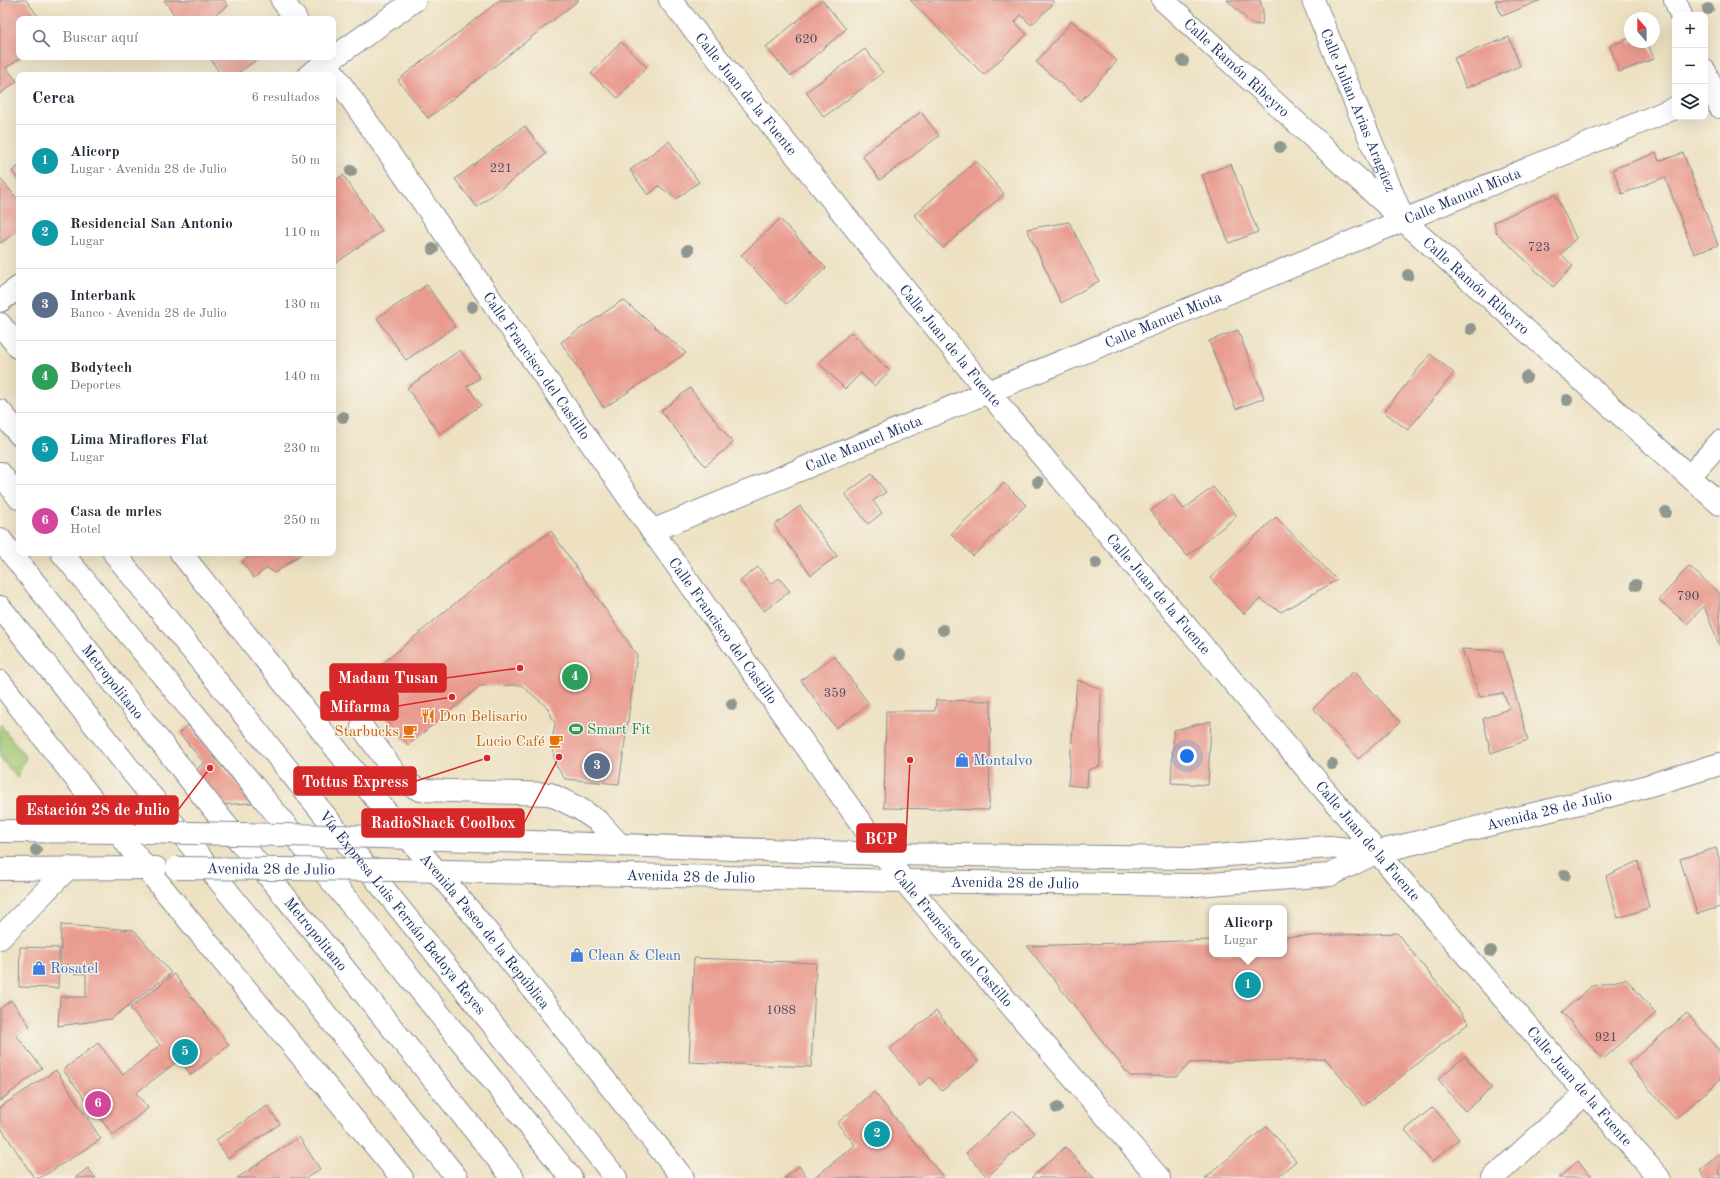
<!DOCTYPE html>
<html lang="es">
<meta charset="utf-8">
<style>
body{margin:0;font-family:"Old Standard TT",serif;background:#f6f6f7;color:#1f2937}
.controls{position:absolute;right:12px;top:12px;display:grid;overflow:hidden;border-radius:8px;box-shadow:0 4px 16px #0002}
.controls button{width:36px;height:36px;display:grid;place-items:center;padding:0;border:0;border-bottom:1px solid #e0e1e3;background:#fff;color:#1f2937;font:20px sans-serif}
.compass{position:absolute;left:1624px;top:12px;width:36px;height:36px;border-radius:50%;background:#fff;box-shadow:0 4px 16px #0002;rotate:339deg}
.you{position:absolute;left:1187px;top:756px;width:14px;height:14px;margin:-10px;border:3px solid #fff;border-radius:50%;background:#1a73e8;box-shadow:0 0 0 6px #1a73e833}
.badge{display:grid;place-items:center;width:26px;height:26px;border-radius:50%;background:#b5179e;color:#fff;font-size:13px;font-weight:700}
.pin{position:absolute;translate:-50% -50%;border:2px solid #fff;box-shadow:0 1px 4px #0006}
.popup{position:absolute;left:1209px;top:905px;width:78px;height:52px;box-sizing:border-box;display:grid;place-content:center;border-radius:8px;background:#fff;filter:drop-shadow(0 1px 3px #0005);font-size:13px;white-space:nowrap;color:#747a83}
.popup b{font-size:15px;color:#1f2937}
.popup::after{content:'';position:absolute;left:50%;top:100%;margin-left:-8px;border:8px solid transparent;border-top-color:#fff}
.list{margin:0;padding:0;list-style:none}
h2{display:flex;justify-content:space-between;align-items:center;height:52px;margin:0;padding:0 16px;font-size:17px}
h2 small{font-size:13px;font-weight:400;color:#747a83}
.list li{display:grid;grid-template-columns:26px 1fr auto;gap:12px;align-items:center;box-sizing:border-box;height:72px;padding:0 16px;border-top:1px solid #e0e1e3}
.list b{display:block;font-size:15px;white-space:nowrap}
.list p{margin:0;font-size:13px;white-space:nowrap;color:#747a83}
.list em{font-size:13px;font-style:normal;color:#747a83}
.icon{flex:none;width:22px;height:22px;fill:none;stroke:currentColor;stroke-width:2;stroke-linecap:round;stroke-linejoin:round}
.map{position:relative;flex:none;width:1720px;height:1178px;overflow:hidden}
.search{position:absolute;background:#fff;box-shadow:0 4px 16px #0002;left:16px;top:16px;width:320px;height:44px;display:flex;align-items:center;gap:10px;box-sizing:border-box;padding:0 14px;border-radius:8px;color:#747a83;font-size:15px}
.panel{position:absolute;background:#fff;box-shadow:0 4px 16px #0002;left:16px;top:72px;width:320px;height:484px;border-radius:8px}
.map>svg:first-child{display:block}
.green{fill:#9ec36e;stroke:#5c7966}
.building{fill:#e99b8f}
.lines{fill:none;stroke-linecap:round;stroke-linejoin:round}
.minor-casing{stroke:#848890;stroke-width:24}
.major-casing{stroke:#848890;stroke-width:24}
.highway-casing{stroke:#848890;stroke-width:24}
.minor{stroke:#fff;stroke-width:22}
.major{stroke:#fff;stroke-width:22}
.highway{stroke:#fff;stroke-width:22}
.major-bridge-casing{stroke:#848890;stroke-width:24;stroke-linecap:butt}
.major-bridge{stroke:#fff;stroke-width:22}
.tree{fill:#8f978e}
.labels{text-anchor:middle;stroke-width:3;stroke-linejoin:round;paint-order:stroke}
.number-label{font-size:13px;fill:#4e4a6a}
.street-label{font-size:15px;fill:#1b2f5e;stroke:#f7f3e8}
.food-label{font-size:15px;fill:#c56008;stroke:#f7f3e8;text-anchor:end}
.leisure-label{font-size:15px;fill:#27864d;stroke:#f7f3e8;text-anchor:start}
.shop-label{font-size:15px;fill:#366cbe;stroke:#f7f3e8;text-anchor:start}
.leader{fill:none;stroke:#d62828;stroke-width:1.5}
.callout-dot{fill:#d62828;stroke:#f7f3e8;stroke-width:1.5}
.callout{fill:#d62828;stroke:#d62828;stroke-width:1.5}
.callout-label{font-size:16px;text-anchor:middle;font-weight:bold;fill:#fff}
</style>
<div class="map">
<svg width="1720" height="1178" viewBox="0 0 1720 1178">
<rect width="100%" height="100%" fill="#f7f3e8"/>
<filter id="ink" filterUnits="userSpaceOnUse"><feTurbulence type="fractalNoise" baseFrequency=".025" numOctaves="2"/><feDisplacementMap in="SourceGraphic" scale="8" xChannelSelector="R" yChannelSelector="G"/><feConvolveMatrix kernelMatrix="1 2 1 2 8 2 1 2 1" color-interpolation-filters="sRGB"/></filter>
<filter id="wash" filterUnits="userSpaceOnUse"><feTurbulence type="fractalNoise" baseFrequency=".012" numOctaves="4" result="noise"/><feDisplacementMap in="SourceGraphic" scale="16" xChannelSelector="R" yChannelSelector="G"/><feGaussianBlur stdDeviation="0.9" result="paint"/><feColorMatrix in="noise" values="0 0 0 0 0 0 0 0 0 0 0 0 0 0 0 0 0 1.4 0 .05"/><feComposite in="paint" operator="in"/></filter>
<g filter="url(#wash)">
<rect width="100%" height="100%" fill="#ede1c2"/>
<path class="green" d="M0 724 26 757 17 778 0 757Z"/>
<g id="blocks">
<path class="building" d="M0 0H26L40 19H19V57H22L6 68 17 81 0 94Z
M164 0H224L228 6 209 19H177Z
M500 0H579L428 118 398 80Z
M822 0 846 29 791 76 766 47Z
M910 0H1052L1054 3 1031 25 1021 15 1015 22 1027 34 984 75Z
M1227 0H1260L1263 10 1262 25 1252 24Z
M1495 0H1541L1502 16Z
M1072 21 1117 61 1081 101 1036 62Z
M1509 37 1520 66 1466 88 1454 58Z
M1630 38V42H1647L1654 59 1619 72 1610 46Z
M621 42 647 67 618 98 591 74Z
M865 49 883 73 824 117 806 92Z
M209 57H261L235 75H221Z
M921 112 939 136 880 180 862 155Z
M525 126 546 154 477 207 455 179Z
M669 141 699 182 676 199 659 186 648 195 630 170Z
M1656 153 1659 161 1683 153 1718 245 1694 254 1665 177 1622 194 1613 169Z
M976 161 1004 194 943 248 914 215Z
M1231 164 1258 232 1229 243 1202 175Z
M19 166V181L12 171Z
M343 175 382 231 333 265V182Z
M0 178 19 201V229L1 243 0 242Z
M1555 194 1576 238 1561 254 1573 266 1553 287 1496 232 1494 222Z
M780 219 826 268 786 304 741 255Z
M1069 222 1099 281 1061 303 1027 229Z
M427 285 455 327 406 360 377 318Z
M623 300 686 353 604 408 561 342Z
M1238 330 1264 398 1236 409 1209 341Z
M851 332 890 371 874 386 861 373 845 389 819 363Z
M460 350 480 378 467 386 481 405 440 434 407 388Z
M1430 354 1454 373 1408 430 1384 412Z
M690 388 733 443 705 466 661 411Z
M872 474 886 492 873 501 882 513 868 524 845 494Z
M1004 483 1026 505 973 556 951 534Z
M1213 487 1237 516 1187 556 1151 511 1172 494 1184 509Z
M800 506 837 556 811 575 774 525Z
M1276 517 1337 580 1281 612 1260 599 1244 614 1210 578Z
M551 531 637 655 619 784 565 779 555 764 552 741 555 723 547 707 521 685 480 686 408 745 357 685 466 594Z
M253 553H302L275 573 267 568 254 578 242 562Z
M1689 566 1720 594V647L1704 606 1687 624 1659 600Z
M758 567 771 584 779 578 790 591 764 611 740 581Z
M1462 649 1503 651 1528 740 1491 753 1483 719 1510 708 1503 693 1480 697Z
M834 656 869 704 836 728 801 680Z
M1354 671 1400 722 1358 759 1313 708Z
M1077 680 1101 689 1100 766 1088 770 1087 787 1068 785Z
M936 700 991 701 989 810 884 808 886 711H935Z
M1211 721 1208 785 1171 783 1174 730Z
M188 725 252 803 216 805 191 774 204 763 179 733Z
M1716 848 1720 861V907L1697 914 1680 859Z
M1638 861 1649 908 1618 918 1606 876Z
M61 925 134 930 171 973 111 1019 58 1026 60 997H86V974L60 973Z
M1397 933 1469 1023 1364 1106 1326 1059 1190 1063 1177 1076H1130L1027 946 1212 940V954H1284V937Z
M20 947 59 948 58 988 19 987Z
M694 958 816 963 811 1067 689 1062Z
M174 974 229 1045 191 1075 179 1060 136 1093 148 1108 113 1135 63 1070 98 1043 123 1075 160 1045 130 1008Z
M1626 979 1656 1013 1603 1059 1562 1012 1592 986Z
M11 1000 30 1026 16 1035 42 1068 0 1101V1009Z
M936 1011 978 1062 942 1091 930 1077 920 1085 890 1049Z
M1687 1013 1720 1052V1080L1675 1119 1628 1064Z
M1465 1056 1492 1088 1465 1111 1438 1079Z
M56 1070 101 1139 40 1178H34L0 1126V1107Z
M874 1092 944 1178H814L855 1145 837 1123Z
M267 1106 280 1124 228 1158 216 1140Z
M1433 1107 1459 1139 1432 1162 1405 1130Z
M1013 1110 1035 1133 987 1177 966 1153Z
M1267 1126 1296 1161 1276 1178H1205Z
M299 1137 320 1169 306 1178H237Z
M1065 1147 1094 1178H1031Z
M1720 1153V1178H1706L1700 1171Z
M1578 1161 1593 1178H1558Z
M799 1166 808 1178H784Z
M88 1168 96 1178H75Z"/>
</g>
</g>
<g filter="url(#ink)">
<use href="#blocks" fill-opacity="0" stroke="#848890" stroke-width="1"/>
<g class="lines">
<defs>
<g id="minor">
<path d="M282 0 296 19"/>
<path id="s1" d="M670 0 988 392 1377 852 1659 1178"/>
<path id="s2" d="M1163 0 1404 221 1720 504"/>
<path id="s3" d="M1313 0 1401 214"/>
<path d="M1675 0 1681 15"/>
<path id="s4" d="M322 57 652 531 883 854 904 881 1159 1178"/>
<path d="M1705 71 1720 107"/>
<path d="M309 75 415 0"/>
<path d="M0 301 19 287"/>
<path d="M0 473 19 498"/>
<path d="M1690 476 1720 442"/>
<path id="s5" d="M652 531 1675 108"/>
<path id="s6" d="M0 539 222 820 343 967 513 1178"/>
<path d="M62 553 380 940 571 1178"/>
<path d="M362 727 400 780 420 790 550 794 580 809 599 822 619 844"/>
<path d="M0 938 68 868"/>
<path d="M1493 1178 1586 1093"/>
</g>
<g id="major">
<path d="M0 324 19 348"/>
<path id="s7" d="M181 553 383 808 477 919 683 1178"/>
<path d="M0 682 146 868 402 1178"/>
<path d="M0 831 127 832"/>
<path d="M382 837 883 854 1190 858 1329 847 1377 852"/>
<path d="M0 869 156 868"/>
<path id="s8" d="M397 870 904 881 1196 885 1330 875 1377 852 1637 789 1720 764"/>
</g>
<g id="highway">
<path d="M0 411 19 434"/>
<path id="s9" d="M114 553 616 1178"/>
<path d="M0 607 457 1178"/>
</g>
</defs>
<use href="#minor" class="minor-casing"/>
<use href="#major" class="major-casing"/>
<use href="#highway" class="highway-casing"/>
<use href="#minor" class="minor"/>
<use href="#major" class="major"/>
<use href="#highway" class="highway"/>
<defs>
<g id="major-bridge">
<path d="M144 832 382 837"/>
<path id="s10" d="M177 868 397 870"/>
</g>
</defs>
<use href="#major-bridge" class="major-bridge-casing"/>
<use href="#major-bridge" class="major-bridge"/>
</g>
<g class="tree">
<circle cx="1708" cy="9" r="6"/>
<circle cx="1183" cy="61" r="6"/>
<circle cx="1280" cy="147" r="6"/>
<circle cx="351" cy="171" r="6"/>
<circle cx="433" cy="249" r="6"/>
<circle cx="688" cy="250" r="6"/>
<circle cx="1408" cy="275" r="6"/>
<circle cx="472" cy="307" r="6"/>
<circle cx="1471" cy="329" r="6"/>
<circle cx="1526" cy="377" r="6"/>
<circle cx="1567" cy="400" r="6"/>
<circle cx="343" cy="417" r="6"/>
<circle cx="1038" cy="482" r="6"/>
<circle cx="1666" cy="512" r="6"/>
<circle cx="1096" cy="563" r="6"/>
<circle cx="1636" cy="585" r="6"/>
<circle cx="943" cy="630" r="6"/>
<circle cx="900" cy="655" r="6"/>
<circle cx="732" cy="704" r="6"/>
<circle cx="1332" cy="764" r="6"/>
<circle cx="36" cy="850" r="6"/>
<circle cx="1565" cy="875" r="6"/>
<circle cx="1491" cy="951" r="6"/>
<circle cx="1057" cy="1108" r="6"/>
</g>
</g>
<defs>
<symbol id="restaurant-bare" viewBox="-9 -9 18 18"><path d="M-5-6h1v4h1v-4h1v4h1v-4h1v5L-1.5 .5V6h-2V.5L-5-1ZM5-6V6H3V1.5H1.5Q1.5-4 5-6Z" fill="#e8710a" stroke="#f7f3e8" stroke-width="2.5" paint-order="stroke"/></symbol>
<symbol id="stadium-bare" viewBox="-9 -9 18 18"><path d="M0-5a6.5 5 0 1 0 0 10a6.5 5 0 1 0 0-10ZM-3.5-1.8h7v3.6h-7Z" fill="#2e9e5b" stroke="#f7f3e8" stroke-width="2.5" paint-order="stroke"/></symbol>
<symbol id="cafe-bare" viewBox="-9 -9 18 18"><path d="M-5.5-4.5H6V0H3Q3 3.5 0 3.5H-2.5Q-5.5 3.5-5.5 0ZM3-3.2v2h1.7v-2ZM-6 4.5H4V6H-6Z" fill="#e8710a" stroke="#f7f3e8" stroke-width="2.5" paint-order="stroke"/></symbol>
<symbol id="shop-bare" viewBox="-9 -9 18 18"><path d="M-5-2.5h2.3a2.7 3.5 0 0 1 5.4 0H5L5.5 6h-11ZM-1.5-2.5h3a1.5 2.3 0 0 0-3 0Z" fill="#3f7fe0" stroke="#f7f3e8" stroke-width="2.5" paint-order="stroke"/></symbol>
</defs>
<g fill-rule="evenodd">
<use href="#restaurant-bare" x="418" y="706" width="20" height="20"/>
<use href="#stadium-bare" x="566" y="719" width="20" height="20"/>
<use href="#cafe-bare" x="400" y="721" width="20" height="20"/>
<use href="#cafe-bare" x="546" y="731" width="20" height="20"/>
<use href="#shop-bare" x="952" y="750" width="20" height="20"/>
<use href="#shop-bare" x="567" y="945" width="20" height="20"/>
<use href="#shop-bare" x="29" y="958" width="20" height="20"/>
</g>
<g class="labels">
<g class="number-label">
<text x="806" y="43">620</text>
<text x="501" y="172">221</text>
<text x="1539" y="251">723</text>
<text x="1688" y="600">790</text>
<text x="835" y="697">359</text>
<text x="781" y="1014">1088</text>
<text x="1606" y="1041">921</text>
</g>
<g class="street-label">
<text dy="5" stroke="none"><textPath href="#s2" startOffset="100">Calle Ramón Ribeyro</textPath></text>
<text dy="5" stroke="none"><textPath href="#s1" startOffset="121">Calle Juan de la Fuente</textPath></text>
<text dy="5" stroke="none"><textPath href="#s3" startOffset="119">Calle Julian Arias Aragüez</textPath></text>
<text dy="5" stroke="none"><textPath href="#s5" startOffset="877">Calle Manuel Miota</textPath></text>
<text dy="5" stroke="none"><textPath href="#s2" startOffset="424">Calle Ramón Ribeyro</textPath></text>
<text dy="5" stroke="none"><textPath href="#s5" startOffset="553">Calle Manuel Miota</textPath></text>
<text dy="5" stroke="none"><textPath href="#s1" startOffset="445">Calle Juan de la Fuente</textPath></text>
<text dy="5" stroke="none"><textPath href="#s4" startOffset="376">Calle Francisco del Castillo</textPath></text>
<text dy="5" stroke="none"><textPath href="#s5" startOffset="229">Calle Manuel Miota</textPath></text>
<text dy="5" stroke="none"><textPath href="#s1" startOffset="769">Calle Juan de la Fuente</textPath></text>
<text dy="5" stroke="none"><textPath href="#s4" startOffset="700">Calle Francisco del Castillo</textPath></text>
<text dy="5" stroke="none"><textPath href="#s6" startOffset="182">Metropolitano</textPath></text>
<text dy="5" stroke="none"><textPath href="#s8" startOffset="1163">Avenida 28 de Julio</textPath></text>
<text dy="5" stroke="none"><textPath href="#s1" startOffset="1093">Calle Juan de la Fuente</textPath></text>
<text dy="5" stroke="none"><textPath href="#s10" startOffset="94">Avenida 28 de Julio</textPath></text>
<text dy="5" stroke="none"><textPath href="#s8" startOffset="294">Avenida 28 de Julio</textPath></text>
<text dy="5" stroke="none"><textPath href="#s8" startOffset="618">Avenida 28 de Julio</textPath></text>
<text dy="5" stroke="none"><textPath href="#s9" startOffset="461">Vía Expresa Luis Fernán Bedoya Reyes</textPath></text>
<text dy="5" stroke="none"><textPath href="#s7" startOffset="485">Avenida Paseo de la República</textPath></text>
<text dy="5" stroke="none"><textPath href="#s6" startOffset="506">Metropolitano</textPath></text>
<text dy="5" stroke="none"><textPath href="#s4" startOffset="1084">Calle Francisco del Castillo</textPath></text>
<text dy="5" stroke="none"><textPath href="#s1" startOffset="1417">Calle Juan de la Fuente</textPath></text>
</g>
<g class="food-label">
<text x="439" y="721" text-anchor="start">Don Belisario</text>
<text x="399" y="736">Starbucks</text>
<text x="545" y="746">Lucio Café</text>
</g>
<g class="leisure-label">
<text x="587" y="734">Smart Fit</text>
</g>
<g class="shop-label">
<text x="973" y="765">Montalvo</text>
<text x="588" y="960">Clean &amp; Clean</text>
<text x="50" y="973">Rosatel</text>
</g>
</g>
<path class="leader" d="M520 668L446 678M452 697L398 706M487 758L416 781M210 768L178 810M559 757L524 823M910 760L906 838"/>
<g class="callout-dot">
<circle cx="520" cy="668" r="4"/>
<circle cx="452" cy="697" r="4"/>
<circle cx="487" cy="758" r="4"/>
<circle cx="210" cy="768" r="4"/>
<circle cx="559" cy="757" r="4"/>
<circle cx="910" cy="760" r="4"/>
</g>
<g class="callout">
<rect x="330" y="664" width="116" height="28" rx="4"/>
<rect x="321" y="692" width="77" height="28" rx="4"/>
<rect x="294" y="767" width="122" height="28" rx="4"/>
<rect x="17" y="796" width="161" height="28" rx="4"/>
<rect x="362" y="809" width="162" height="28" rx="4"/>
<rect x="857" y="824" width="49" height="28" rx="4"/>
</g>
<g class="callout-label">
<text x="388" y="683">Madam Tusan</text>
<text x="360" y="712">Mifarma</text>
<text x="355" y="787">Tottus Express</text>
<text x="98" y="815">Estación 28 de Julio</text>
<text x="443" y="828">RadioShack Coolbox</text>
<text x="881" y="844">BCP</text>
</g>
</svg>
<div class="controls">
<button>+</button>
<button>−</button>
<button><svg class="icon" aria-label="layers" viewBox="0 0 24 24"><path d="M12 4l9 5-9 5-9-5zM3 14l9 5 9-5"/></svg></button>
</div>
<svg class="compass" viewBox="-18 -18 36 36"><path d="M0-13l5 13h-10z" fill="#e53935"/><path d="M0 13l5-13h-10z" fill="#747a83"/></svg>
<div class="you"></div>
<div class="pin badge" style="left:1248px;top:985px;background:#0f9aa8">1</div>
<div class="popup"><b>Alicorp</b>Lugar</div>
<div class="pin badge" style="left:877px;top:1134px;background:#0f9aa8">2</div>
<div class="pin badge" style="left:597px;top:766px;background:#5c6f8a">3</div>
<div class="pin badge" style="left:575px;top:677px;background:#2e9e5b">4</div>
<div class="pin badge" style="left:185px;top:1052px;background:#0f9aa8">5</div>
<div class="pin badge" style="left:98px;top:1104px;background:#d1479c">6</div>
<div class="search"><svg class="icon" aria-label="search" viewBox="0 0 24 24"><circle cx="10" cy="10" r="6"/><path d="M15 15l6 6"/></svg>Buscar aquí</div>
<section class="panel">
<h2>Cerca<small>6 resultados</small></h2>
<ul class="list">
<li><span class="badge" style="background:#0f9aa8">1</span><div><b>Alicorp</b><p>Lugar · Avenida 28 de Julio</p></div><em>50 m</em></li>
<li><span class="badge" style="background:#0f9aa8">2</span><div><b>Residencial San Antonio</b><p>Lugar</p></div><em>110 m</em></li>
<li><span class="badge" style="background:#5c6f8a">3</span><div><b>Interbank</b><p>Banco · Avenida 28 de Julio</p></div><em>130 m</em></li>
<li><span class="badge" style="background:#2e9e5b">4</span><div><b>Bodytech</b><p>Deportes</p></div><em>140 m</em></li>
<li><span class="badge" style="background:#0f9aa8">5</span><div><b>Lima Miraflores Flat</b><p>Lugar</p></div><em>230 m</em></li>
<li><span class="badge" style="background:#d1479c">6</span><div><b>Casa de mrles</b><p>Hotel</p></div><em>250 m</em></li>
</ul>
</section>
</div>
